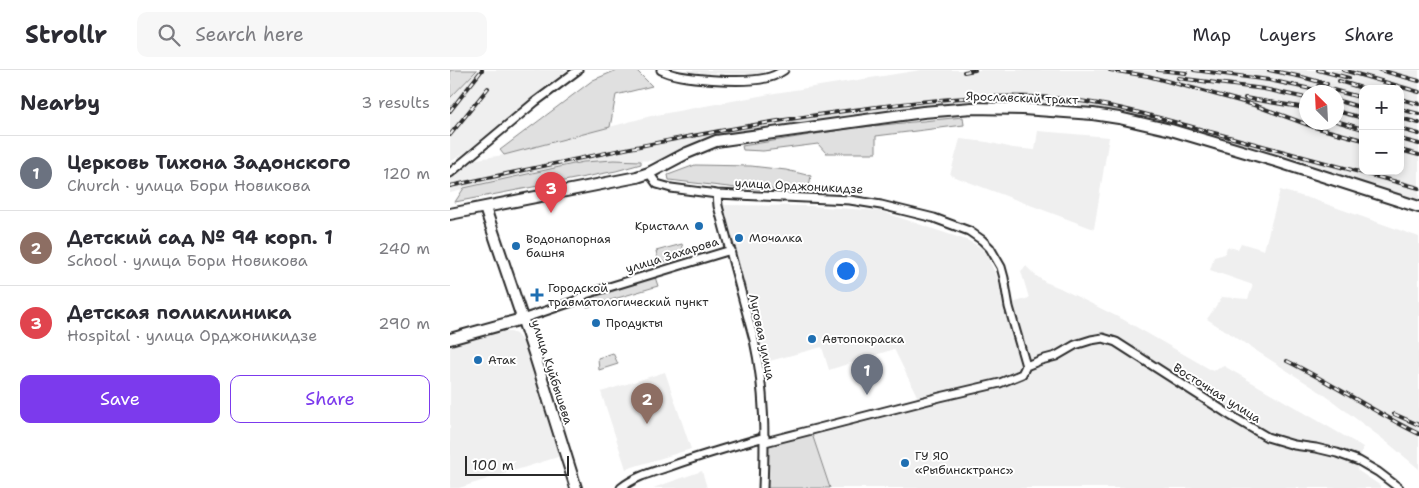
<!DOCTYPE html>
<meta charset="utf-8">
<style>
body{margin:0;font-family:"Shantell Sans",sans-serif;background:#f7f7f7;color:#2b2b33}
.controls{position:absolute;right:15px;top:15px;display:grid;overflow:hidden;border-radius:10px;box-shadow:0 2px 8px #0003}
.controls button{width:45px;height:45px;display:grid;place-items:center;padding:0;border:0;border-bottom:1px solid #e1e1e2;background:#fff;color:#2b2b33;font:25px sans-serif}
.compass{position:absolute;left:849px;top:15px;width:45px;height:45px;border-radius:50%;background:#fff;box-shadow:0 2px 8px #0003;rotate:336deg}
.scale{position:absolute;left:15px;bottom:12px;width:104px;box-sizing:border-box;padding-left:5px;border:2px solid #2b2b2b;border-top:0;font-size:14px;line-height:18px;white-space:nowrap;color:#2b2b2b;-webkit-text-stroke:4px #fff;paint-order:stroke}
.you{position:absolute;left:395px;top:200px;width:18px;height:18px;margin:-12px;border:4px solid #fff;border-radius:50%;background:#1a73e8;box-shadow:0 0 0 8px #1a73e833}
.badge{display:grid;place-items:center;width:32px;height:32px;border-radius:50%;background:#7c3aed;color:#fff;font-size:16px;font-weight:700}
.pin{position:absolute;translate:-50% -41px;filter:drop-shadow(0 1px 2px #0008)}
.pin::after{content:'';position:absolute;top:26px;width:18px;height:15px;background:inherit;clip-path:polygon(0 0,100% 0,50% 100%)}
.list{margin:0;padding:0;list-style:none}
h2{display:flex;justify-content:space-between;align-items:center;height:65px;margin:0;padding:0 20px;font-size:21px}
h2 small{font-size:16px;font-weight:400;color:#7c7c81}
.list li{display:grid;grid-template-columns:32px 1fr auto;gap:15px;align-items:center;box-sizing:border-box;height:75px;padding:0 20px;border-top:1px solid #e1e1e2}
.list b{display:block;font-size:19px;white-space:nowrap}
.list p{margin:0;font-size:16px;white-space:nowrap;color:#7c7c81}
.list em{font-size:16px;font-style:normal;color:#7c7c81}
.actions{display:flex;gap:10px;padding:15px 20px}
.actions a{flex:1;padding:11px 0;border:1px solid #7c3aed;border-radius:10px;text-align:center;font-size:18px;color:#7c3aed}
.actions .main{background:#7c3aed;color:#fff}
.icon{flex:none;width:28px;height:28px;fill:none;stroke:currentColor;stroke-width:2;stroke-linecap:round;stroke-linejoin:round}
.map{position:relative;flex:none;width:969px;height:418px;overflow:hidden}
header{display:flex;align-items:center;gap:30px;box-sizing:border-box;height:70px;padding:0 25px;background:#fff;border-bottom:1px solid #e1e1e2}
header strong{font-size:24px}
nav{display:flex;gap:28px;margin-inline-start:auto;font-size:18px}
.search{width:350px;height:45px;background:#f7f7f7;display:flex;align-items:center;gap:12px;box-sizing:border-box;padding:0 18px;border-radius:10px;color:#7c7c81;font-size:19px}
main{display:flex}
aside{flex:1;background:#fff}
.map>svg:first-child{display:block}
.built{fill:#efefef;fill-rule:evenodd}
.green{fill:#e0e0e0;stroke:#868686}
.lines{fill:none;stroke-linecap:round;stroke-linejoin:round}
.street-casing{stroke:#2b2b2b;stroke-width:11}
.secondary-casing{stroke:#2b2b2b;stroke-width:14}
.street{stroke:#fff;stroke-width:7}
.secondary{stroke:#fff;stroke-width:10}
.rail-casing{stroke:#2b2b2b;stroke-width:4}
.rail{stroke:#fff;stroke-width:2;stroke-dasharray:5.5;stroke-linecap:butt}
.poi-dot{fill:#1f6fb2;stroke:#fff;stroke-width:2}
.labels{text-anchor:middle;stroke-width:4;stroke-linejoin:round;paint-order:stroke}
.street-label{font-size:12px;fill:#2b2b2b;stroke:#fff}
.poi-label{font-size:12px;fill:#2b2b2b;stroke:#fff;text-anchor:start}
</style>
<header>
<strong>Strollr</strong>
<div class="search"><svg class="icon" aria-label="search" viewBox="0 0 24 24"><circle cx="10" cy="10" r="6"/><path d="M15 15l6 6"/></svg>Search here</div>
<nav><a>Map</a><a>Layers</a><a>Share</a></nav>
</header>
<main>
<aside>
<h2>Nearby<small>3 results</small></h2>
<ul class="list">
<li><span class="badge" style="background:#6b7280">1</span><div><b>Церковь Тихона Задонского</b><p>Church · улица Бори Новикова</p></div><em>120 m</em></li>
<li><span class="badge" style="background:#8d6e63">2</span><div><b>Детский сад № 94 корп. 1</b><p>School · улица Бори Новикова</p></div><em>240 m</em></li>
<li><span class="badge" style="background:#e0444e">3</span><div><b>Детская поликлиника</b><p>Hospital · улица Орджоникидзе</p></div><em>290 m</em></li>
</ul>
<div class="actions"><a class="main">Save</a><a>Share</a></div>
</aside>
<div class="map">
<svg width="969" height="418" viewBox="0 0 969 418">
<rect width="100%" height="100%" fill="#fff"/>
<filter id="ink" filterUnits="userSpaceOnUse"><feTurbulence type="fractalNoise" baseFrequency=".02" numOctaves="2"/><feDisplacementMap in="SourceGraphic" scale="10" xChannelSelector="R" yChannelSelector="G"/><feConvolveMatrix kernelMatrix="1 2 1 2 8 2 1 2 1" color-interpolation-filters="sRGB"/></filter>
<g filter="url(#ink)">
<path class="built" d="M27 0H117L13 84 0 92V28Z
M230 0H314V2L310 5 235 2Z
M471 0H969V133L700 50 546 34 324 59 213 91 164 90 133 92 0 123V93L54 85 201 46 325 23ZM913 19H950V101H913ZM856 22H886V52H856Z
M588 61 659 67 644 159 500 105 510 69 537 72 563 78 585 80Z
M830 120 865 130 969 167V399L938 373 872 323 757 249 772 227 798 229 803 215 760 200 764 187 775 184 777 177 788 179 791 173 814 180Z
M271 135 360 136 430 141 519 171 531 178 537 186 548 209 553 236 579 228 571 201 576 196 585 205 595 212 610 218 674 250 763 301 774 296 913 377 907 400 931 416V418H380L362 366 488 333 485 324 468 328 444 279 379 300 372 277 312 293 307 269Z
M53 262H61L66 264 75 274 111 386 9 418H0V275L40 264Z
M215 302 241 379 176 399 151 322Z
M252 401 257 418H203Z"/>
<path class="green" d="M0 0H27L0 28Z
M167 0H186L202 16 166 25 160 57 54 85 50 80 143 10Z
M513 47 514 55 426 66V83H376L368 74 313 81 293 80 292 76 403 58Z
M164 90 191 91V94L166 101 5 132 14 118 114 96 133 92Z
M245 95 301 96 336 100 361 106 359 116 342 120 287 118 219 110 218 105Z
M232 174 235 186 209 193 206 181Z
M205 207 208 216 137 237 135 228Z
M163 283 168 294 149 300 148 288Z
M362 364 380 418H316L318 378 319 375Z"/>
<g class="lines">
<defs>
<path id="street" d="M211 0C229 10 295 13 316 8 323 7 328 4 334 0
M0 103 85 32 128 0
M199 103 207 114 221 118 267 124 400 130 431 135 484 148 519 161 532 170 540 178 551 197 554 208 559 237 576 296 572 304 550 313 490 327 315 372
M267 124 268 136 304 270C315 320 315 367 313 418
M72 249 125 231 136 224 281 180
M576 296 591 290 606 286 625 275 641 270 653 268 666 272 783 347 817 367 844 375 866 378 887 383 909 391 928 402 949 418
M171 418C186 406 203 402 221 396 252 385 283 376 315 367"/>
<path id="secondary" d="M35 138 84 283 126 418
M0 144 187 107 199 103 237 83 266 71 473 42 522 38 573 39 643 44 669 48 721 60 829 92 969 137
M0 269 72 249"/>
</defs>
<use href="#street" class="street-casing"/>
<use href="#secondary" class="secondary-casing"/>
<use href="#street" class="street"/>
<use href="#secondary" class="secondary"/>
<defs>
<path id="rail" d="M660 0 698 6 724 13 804 35 864 57 913 70
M708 0 736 3
M744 0 819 10 875 22
M819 0 852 7 877 14
M868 0 899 8
M893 0 969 22
M930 0 969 11
M514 2 525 0
M728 8 814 19 856 28
M889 11 915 19
M868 16 913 28
M795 28 856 38
M950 29 969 34
M886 30 913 38
M950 39 969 44
M0 41 32 0
M886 41 913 48
M950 48 969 53
M886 51 913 59
M950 59 969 64
M0 65 38 18
M950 69 969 74
M950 80 969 85
M0 116C131 88 262 59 395 41 470 31 547 21 623 30 672 36 720 51 768 64 835 82 902 100 969 118
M837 291C882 313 924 342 969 364
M944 344 969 355"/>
</defs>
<use href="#rail" class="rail-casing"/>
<use href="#rail" class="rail"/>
</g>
</g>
<g class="poi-dot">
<circle cx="249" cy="156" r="5"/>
<circle cx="289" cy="168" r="5"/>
<circle cx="66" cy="176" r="5"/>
<path d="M84.5 217.5h5v5h5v5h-5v5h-5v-5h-5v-5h5z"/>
<circle cx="146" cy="253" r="5"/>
<circle cx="362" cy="269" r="5"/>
<circle cx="28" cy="290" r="5"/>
<circle cx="455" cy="393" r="5"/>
</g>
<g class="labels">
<g class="street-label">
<text transform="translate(572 28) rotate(2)" y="4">Ярославский тракт</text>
<text transform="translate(349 116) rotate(3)" y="4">улица Орджоникидзе</text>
<text transform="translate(222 185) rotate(-17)" y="4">улица Захарова</text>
<text transform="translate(312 267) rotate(78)" y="4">Луговая улица</text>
<text transform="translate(102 302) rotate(72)" y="4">улица Куйбышева</text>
<text transform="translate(767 323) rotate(32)" y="4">Восточная улица</text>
</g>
<g class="poi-label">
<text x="239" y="160" text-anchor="end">Кристалл</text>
<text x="299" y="172">Мочалка</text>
<text x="76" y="173">Водонапорная<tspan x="76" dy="14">башня</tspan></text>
<text x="98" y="222">Городской<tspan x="98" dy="14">травматологический пункт</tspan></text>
<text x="156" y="257">Продукты</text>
<text x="372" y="273">Автопокраска</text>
<text x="38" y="294">Атак</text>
<text x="465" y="390">ГУ ЯО<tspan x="465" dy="14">«Рыбинсктранс»</tspan></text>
</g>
</g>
</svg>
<div class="controls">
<button>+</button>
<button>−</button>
</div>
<svg class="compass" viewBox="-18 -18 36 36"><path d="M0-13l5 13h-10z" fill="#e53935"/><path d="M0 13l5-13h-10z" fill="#7c7c81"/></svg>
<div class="scale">100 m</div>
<div class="you"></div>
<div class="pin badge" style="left:417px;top:325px;background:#6b7280">1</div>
<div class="pin badge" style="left:197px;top:354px;background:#8d6e63">2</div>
<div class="pin badge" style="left:101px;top:143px;background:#e0444e">3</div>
</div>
</main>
